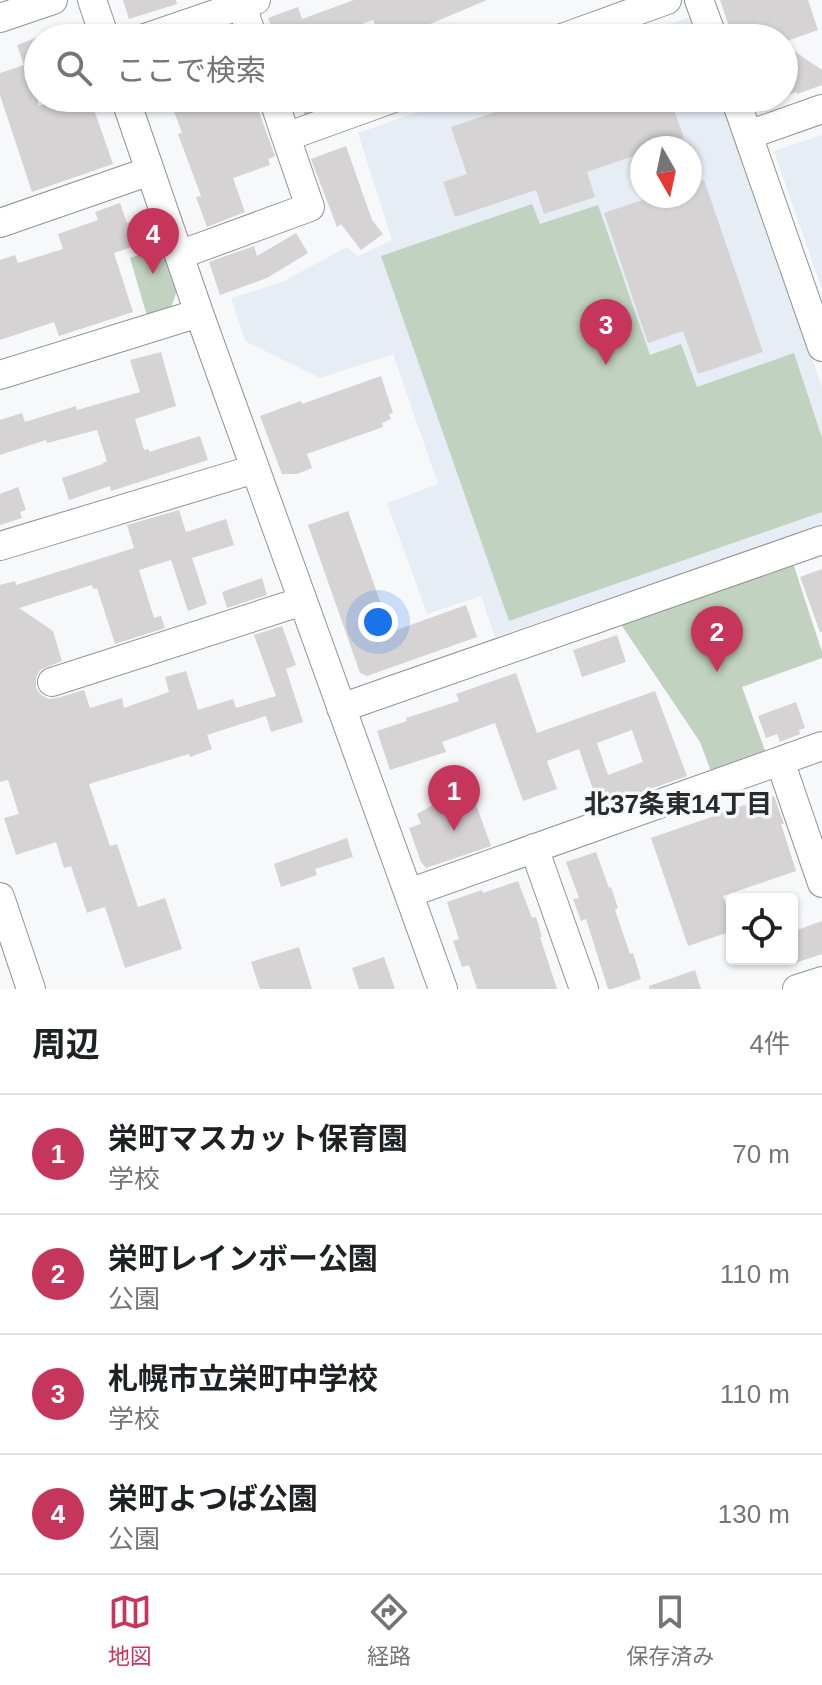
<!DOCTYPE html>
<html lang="ja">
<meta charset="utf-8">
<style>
body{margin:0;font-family:Arial,"Noto Sans JP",sans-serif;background:#f6f6f6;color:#202124}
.controls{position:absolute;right:24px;bottom:24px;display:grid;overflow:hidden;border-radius:8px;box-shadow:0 2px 6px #0004}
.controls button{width:72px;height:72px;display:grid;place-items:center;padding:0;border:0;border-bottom:2px solid #e0e0e0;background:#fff;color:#202124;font:40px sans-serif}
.compass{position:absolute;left:630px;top:136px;width:72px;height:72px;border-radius:50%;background:#fff;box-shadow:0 2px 6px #0004;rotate:171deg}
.you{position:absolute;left:378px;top:622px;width:28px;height:28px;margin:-20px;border:6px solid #fff;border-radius:50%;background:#1a73e8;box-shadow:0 0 0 12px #1a73e833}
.badge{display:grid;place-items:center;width:52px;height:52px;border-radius:50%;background:#c6365c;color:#fff;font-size:26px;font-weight:700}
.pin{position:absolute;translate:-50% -66px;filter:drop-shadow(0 2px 4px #0008)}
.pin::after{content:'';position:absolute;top:42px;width:28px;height:24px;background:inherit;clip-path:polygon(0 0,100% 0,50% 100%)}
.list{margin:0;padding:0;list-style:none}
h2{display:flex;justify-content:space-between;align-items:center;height:104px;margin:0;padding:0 32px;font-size:34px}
h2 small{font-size:26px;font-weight:400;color:#757577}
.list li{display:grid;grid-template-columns:52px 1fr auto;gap:24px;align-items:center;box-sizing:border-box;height:120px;padding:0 32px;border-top:2px solid #e0e0e0}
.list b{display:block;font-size:30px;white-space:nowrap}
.list p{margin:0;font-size:26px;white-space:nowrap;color:#757577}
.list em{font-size:26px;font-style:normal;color:#757577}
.icon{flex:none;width:44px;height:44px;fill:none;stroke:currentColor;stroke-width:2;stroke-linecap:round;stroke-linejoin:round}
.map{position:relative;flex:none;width:822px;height:989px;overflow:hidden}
.search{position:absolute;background:#fff;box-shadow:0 2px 6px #0004;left:24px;right:24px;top:24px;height:88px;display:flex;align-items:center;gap:20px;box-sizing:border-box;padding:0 28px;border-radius:44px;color:#757577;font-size:30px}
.sheet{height:584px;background:#fff}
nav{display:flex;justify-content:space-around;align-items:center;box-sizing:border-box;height:112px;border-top:2px solid #e0e0e0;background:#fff;font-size:22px;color:#757577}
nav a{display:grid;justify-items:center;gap:4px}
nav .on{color:#c6365c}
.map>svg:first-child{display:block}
.built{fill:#e7edf4;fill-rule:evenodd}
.green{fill:#c1d2c0}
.building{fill:#d5d3d4;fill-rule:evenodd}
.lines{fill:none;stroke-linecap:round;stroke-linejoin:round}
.minor-casing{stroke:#929394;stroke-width:30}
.minor{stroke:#fff;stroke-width:28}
.labels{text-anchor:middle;stroke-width:7;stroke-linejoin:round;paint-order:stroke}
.neighbourhood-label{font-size:26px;font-weight:bold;fill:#2a2b2c;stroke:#f7f8fa}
</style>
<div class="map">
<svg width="822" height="989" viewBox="0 0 822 989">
<rect width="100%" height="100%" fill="#f7f8fa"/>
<path class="built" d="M693 16 701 38H630Z
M458 98H722L822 387V527L495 637 481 596 427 614 387 503 438 484 393 354 320 378 245 341 231 298 282 282 347 247 358 256 392 240 358 133ZM642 148H690V196H642Z
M822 135V289L774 151Z"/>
<path class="green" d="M299 98H357L306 119Z
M532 204 540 224 598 205 650 355 681 344 697 387 794 353 822 438V512L509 621 381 256Z
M164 246 177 290 171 308 147 316 130 258Z
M793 563 822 652V658L742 687 767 756 712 774 700 742 620 623Z"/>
<path class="building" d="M123 0H176L177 4 129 19Z
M354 0H487L411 32 414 38H380L373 20 322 38H276L268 18 298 7 302 19Z
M720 0H808L818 30 784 42V38H733Z
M38 37V106L62 98H90L113 164 32 192 0 95V73L24 65 17 45Z
M784 44 822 70V85L797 94 796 92 784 96Z
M169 98H254L275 156 268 159 270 165 233 178 245 212 207 227 196 197 201 196 178 134 182 133Z
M536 98H670L684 138 653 148H642V153L587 172 595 197 544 214 536 190 455 217 443 182 467 174 451 127Z
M346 146 372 220 383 234 361 250 341 224 337 227 311 159Z
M704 180 763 352 698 374 683 331 648 343 604 213 655 196H690V184Z
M120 203 127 223 135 220 143 243 114 253 133 312 59 336 54 322 0 340V260L15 255 18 263 63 249 58 234 98 220 95 212Z
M296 233 308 253 267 278 220 295 209 262 254 246 257 256Z
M161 352 176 406 135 419 144 450 149 449V452L200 436 208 460 111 491 110 486 69 500 62 478 103 464V463L107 461 97 430 47 443 46 440 0 455V420L22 413 25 422 76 406 77 410 140 392 130 360Z
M381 376 393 413 389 414 391 419 382 423 383 427 307 454 312 468 297 474H282L260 416 301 401 302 404Z
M18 487 26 510 20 512 22 518 0 525V494Z
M179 510 186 532 226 519 234 545 192 558 207 604 188 611 171 560 139 570 154 618 161 616 165 628 115 644 97 588 93 589 92 585 19 608 53 631 62 661 40 670 36 678V688L41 695 49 699 57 698 84 690 90 708 122 698 124 708 169 692 165 677 186 671 198 710 233 699 236 708 276 696 254 635 282 626 296 665 286 669 303 722 271 732 266 716 207 735 212 749 190 757 189 754 89 784 110 846 117 844 138 907 165 898 182 949 125 968 105 907 87 913 71 866 64 868 56 842 16 855 4 818 19 814 8 780 0 782V585L15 581 16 585 134 548 127 525Z
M348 511 391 632 466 605 477 637 367 676 360 673 308 525Z
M822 569V632H820L800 577Z
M262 578 267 595 227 608 222 592Z
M617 635 626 662 582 677 573 650Z
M516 673 537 733 655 691 687 776 599 807 579 749 547 761 557 789 523 801 495 723 442 742 446 752 390 770 377 731 407 721 406 718 459 701 456 694ZM632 730 643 762 608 775 597 743Z
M796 702 805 728 799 730 800 734 780 742 777 734 766 738 758 716Z
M774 796 784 824H781L796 871 723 896 732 921V931L688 946 651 838 717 815 716 814Z
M459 799 462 809 476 804 491 846 426 868 421 862 409 828 421 824 417 814 436 803Z
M347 838 353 857 315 869 317 875 281 887 274 864Z
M596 852 609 888 611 887 618 908 615 910 630 954 633 953 641 979 612 989H608L586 919 581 921 573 899 579 898 566 862Z
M518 881 532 918 536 917 542 937H540L557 989H477L469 965 462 967 453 941 459 939 447 902 482 890 483 893Z
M822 921V954L792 964V932Z
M299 947 312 989H260L251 962Z
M384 957 395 989H359L352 968Z
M695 970 701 989H649V986Z"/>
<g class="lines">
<defs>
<path id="minor" d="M92 0 105 38
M240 0 253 38
M699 0 713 38
M0 18 53 0
M145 38 256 0
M562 38 667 0
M125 98 199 313 443 989
M273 98 286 137
M735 98 822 347
M748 135 822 109
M0 223 150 171
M179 255 310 207 286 137 394 98
M0 375 199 313
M0 546 255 469
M52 682 303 601
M341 708 822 540
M780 761 822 883
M534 848 584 989
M409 893 822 746
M0 897 31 989
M797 989 822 981"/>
</defs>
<use href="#minor" class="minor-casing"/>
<use href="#minor" class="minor"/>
</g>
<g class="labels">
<g class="neighbourhood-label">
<text x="678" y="813">北37条東14丁目</text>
</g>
</g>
</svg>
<div class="controls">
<button><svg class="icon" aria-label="locate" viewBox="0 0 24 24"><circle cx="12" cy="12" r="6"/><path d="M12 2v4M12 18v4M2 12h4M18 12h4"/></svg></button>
</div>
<svg class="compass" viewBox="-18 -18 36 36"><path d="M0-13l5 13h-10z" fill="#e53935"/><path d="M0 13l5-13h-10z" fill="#757577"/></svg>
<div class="you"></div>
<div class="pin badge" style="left:454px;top:831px">1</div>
<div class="pin badge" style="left:717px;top:672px">2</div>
<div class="pin badge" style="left:606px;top:365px">3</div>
<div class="pin badge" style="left:153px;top:274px">4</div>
<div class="search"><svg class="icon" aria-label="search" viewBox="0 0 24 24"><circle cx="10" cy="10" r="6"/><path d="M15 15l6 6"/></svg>ここで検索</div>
</div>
<section class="sheet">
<h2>周辺<small>4件</small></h2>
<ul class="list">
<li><span class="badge">1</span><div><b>栄町マスカット保育園</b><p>学校</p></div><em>70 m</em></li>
<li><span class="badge">2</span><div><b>栄町レインボー公園</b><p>公園</p></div><em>110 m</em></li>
<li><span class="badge">3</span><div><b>札幌市立栄町中学校</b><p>学校</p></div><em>110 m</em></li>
<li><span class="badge">4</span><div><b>栄町よつば公園</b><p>公園</p></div><em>130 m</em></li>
</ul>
</section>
<nav>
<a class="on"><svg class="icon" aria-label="map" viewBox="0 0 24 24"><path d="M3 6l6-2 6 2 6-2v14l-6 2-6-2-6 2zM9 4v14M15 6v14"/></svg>地図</a>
<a><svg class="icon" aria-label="directions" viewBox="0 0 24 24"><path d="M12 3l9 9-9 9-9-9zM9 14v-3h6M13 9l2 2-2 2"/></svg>経路</a>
<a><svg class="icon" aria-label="saved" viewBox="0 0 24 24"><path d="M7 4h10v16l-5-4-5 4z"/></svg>保存済み</a>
</nav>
